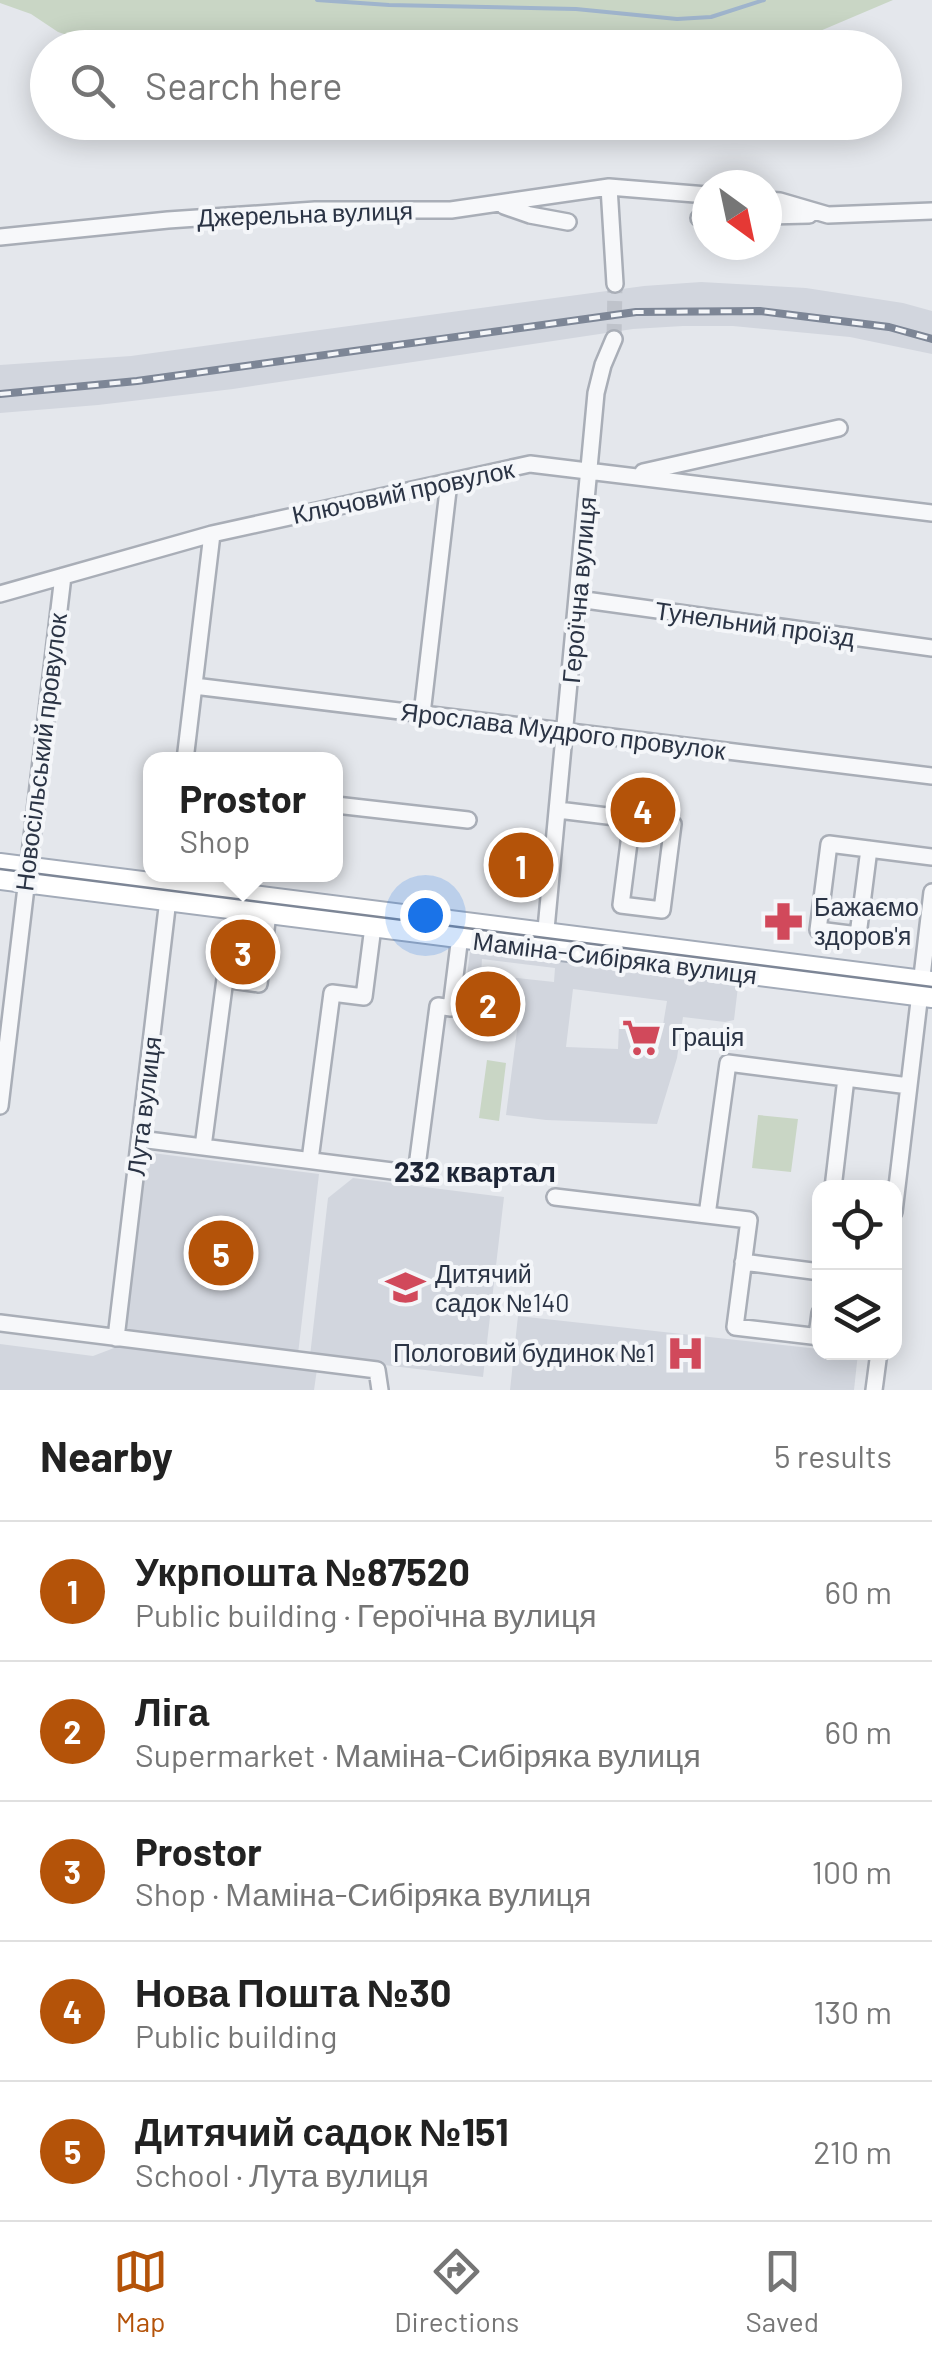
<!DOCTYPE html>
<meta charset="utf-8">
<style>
body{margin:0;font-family:Barlow,sans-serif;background:#f2f2f2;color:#222}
.controls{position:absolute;right:30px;bottom:30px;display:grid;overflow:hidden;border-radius:20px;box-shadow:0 5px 25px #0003}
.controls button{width:90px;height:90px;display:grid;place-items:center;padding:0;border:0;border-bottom:2px solid #e0e0e0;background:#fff;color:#222;font:50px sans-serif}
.compass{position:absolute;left:692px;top:170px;width:90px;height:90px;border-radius:50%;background:#fff;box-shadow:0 5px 25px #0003;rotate:147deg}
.you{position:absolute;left:425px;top:915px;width:35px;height:35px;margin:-25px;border:8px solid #fff;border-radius:50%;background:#1a73e8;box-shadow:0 0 0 15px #1a73e833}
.badge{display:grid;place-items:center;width:65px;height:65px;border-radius:50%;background:#b45309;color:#fff;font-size:32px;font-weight:700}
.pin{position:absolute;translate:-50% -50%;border:5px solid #fff;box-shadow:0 2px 10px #0006}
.popup{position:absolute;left:143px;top:752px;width:200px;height:130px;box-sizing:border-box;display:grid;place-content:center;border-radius:20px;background:#fff;filter:drop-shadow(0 2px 8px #0005);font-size:32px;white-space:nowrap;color:#767676}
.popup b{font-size:38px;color:#222}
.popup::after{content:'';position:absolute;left:50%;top:100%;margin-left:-20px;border:20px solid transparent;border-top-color:#fff}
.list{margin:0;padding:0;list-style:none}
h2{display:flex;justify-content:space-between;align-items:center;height:130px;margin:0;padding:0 40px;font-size:42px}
h2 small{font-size:32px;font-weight:400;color:#767676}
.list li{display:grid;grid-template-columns:65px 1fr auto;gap:30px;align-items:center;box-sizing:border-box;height:140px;padding:0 40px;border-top:2px solid #e0e0e0}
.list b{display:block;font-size:38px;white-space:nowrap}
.list p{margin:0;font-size:32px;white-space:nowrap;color:#767676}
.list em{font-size:32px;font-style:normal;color:#767676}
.icon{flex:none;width:55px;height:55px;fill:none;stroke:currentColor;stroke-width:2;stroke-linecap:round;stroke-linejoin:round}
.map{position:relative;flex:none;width:932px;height:1390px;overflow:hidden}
.search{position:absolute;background:#fff;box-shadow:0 5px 25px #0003;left:30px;right:30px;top:30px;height:110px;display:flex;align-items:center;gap:25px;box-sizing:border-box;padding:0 35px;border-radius:55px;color:#767676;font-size:38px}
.sheet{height:830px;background:#fff}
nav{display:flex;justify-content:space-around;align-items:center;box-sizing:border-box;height:140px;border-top:2px solid #e0e0e0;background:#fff;font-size:28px;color:#767676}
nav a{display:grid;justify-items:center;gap:5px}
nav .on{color:#b45309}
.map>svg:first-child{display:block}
.built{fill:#d2d6de;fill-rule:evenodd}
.green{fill:#c9d6c5}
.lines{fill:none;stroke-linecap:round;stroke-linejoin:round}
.stream{stroke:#9fb4cc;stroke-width:4}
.minor-tunnel{stroke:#bfc3cb;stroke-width:15;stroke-dasharray:15 8;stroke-linecap:butt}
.minor-casing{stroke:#a9aeb7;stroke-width:20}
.major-casing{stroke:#a3abb8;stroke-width:22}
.minor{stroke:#f7f8fa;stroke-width:15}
.major{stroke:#fff;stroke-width:18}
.tram{stroke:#7d8696;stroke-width:2.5}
.rail-casing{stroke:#7d8696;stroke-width:8}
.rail{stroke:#f4f6f9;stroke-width:4;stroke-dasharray:11;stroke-linecap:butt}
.labels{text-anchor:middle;stroke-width:8;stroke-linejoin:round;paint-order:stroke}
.street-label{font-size:25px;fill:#2b3445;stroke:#f4f6f9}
.poi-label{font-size:25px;fill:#2b3445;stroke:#f4f6f9;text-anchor:start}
.neighbourhood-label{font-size:28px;font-weight:bold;fill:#1d2536;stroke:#f4f6f9}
</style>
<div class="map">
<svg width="932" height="1390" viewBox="0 0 932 1390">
<rect width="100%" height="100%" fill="#e4e7ec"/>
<path class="built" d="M701 282 806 288 903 303 932 311V354L850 337 733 326H683L633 329 233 389 98 405 0 413V365L131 356 510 304 644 286Z
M471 944 739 978 734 1020 725 1022 683 1017 677 1058 657 1124 546 1120 506 1115 518 1023 462 1015ZM482 959 555 968 554 982 481 974ZM573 989 667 1001 663 1025 619 1024 618 1049 566 1047Z
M144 1152 319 1174 298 1354 123 1332Z
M353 1178 504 1197 483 1377 310 1356 328 1198Z
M518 1316 819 1349 820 1352 858 1353 854 1390H510Z
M0 1344 93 1356 122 1345 317 1369 314 1390H0Z"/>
<path class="green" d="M0 0H893L780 48H296L202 41H85L58 32 31 14 0 3Z
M487 1060 506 1063 499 1121 479 1118Z
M758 1115 798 1119 791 1172 752 1168Z"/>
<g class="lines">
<path class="stream" d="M317 0 389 5 576 9 677 19 711 17 764 0"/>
<path class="minor-tunnel" d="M614 339 615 284"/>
<defs>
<path id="minor" d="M609 187 615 284
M767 200 780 201 828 215 932 211
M504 206 530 215 568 222
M767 216 809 215
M699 218H707
M0 237 168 220 315 210H451L609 187 707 195
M643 472 839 428
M0 594 212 534 530 464 932 513
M578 599 932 648
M194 686 932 776
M422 714 449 482
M185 760 212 534
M336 805 468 820
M558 810 673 824 662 910 621 905 632 819
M869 849 858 935 818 930 829 844 932 857
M545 940 596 393 603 365 614 339
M0 1106 63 576
M140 1139 416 1174 438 1006 451 1008 461 928
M203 1147 225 979 259 984 269 906
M310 1160 332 993 364 997 374 919
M833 1188 846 1078
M555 1197 749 1220 735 1327 820 1337
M894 1212 932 892
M707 1215 728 1063 909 1086
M743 1262 820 1272
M0 1323 377 1370 380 1390
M817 1336 820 1313
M116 1338 171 874
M874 1390 879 1352"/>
<path id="major" d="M0 863 932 981
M0 880 932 998"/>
</defs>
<use href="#minor" class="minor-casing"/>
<use href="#major" class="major-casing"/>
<use href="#minor" class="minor"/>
<use href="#major" class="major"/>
<path class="tram" d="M0 869 932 987"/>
<defs>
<path id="rail" d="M0 394 137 381 636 312 760 311 889 327 932 339"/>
</defs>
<use href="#rail" class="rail-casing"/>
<use href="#rail" class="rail"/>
</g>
<defs>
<symbol id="pharmacy-bare" viewBox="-9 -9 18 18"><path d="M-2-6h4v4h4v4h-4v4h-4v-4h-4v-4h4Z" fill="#d1495b" stroke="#f4f6f9" stroke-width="2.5" paint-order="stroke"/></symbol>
<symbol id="supermarket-bare" viewBox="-9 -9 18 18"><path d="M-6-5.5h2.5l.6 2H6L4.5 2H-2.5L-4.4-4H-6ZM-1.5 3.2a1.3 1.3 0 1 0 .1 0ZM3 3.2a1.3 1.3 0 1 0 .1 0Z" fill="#d1495b" stroke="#f4f6f9" stroke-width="2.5" paint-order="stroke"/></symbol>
<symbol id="school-bare" viewBox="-9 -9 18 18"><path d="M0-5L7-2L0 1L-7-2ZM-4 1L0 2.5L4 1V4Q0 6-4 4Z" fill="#d1495b" stroke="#f4f6f9" stroke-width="2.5" paint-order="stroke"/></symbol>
<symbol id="hospital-bare" viewBox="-9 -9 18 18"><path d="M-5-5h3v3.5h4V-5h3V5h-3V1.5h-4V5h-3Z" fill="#d1495b" stroke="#f4f6f9" stroke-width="2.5" paint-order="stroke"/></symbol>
</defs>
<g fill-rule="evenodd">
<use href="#pharmacy-bare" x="756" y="894" width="55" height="55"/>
<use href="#supermarket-bare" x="614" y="1010" width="55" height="55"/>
<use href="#school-bare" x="378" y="1260" width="55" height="55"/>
<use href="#hospital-bare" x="658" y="1326" width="55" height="55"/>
</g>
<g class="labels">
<g class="street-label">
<text transform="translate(305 214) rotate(-2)" y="9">Джерельна вулиця</text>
<text transform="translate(403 492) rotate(-12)" y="9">Ключовий провулок</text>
<text transform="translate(579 590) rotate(-85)" y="9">Героїчна вулиця</text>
<text transform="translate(755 624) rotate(8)" y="9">Тунельний проїзд</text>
<text transform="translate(563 731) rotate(7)" y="9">Ярослава Мудрого провулок</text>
<text transform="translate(41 752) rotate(-83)" y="9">Новосільський провулок</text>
<text transform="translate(615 958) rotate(7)" y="9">Маміна-Сибіряка вулиця</text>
<text transform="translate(144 1106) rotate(-83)" y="9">Лута вулиця</text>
</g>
<g class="poi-label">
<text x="814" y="916">Бажаємо<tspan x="814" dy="29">здоров'я</tspan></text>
<text x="671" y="1046">Грація</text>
<text x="435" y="1283">Дитячий<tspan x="435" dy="29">садок №140</tspan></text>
<text x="655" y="1362" text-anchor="end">Пологовий будинок №1</text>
</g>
<g class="neighbourhood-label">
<text x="475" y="1182">232 квартал</text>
</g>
</g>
</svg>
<div class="controls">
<button><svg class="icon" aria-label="locate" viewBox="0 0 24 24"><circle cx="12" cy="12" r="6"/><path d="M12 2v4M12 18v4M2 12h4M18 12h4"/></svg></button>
<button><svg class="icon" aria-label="layers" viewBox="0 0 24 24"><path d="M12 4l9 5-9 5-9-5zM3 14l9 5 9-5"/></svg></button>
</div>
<svg class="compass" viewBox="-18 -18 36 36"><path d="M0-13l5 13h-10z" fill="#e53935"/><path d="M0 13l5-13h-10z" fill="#767676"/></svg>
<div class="you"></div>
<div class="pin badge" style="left:521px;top:865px">1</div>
<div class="pin badge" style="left:488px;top:1004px">2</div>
<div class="pin badge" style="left:243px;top:952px">3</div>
<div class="popup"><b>Prostor</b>Shop</div>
<div class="pin badge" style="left:643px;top:810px">4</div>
<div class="pin badge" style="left:221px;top:1253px">5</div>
<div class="search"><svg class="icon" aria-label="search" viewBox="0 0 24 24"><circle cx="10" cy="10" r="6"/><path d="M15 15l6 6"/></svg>Search here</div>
</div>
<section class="sheet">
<h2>Nearby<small>5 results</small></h2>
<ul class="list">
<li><span class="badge">1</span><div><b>Укрпошта №87520</b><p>Public building · Героїчна вулиця</p></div><em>60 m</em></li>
<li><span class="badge">2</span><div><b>Ліга</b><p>Supermarket · Маміна-Сибіряка вулиця</p></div><em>60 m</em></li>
<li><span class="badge">3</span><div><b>Prostor</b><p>Shop · Маміна-Сибіряка вулиця</p></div><em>100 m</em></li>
<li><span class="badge">4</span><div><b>Нова Пошта №30</b><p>Public building</p></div><em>130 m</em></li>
<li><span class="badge">5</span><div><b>Дитячий садок №151</b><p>School · Лута вулиця</p></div><em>210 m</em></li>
</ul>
</section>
<nav>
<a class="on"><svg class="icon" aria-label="map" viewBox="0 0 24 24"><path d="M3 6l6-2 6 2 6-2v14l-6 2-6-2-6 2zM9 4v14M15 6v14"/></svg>Map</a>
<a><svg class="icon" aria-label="directions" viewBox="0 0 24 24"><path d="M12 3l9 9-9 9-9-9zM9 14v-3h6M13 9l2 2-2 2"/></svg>Directions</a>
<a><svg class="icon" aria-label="saved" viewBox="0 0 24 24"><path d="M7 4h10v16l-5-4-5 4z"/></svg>Saved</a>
</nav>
